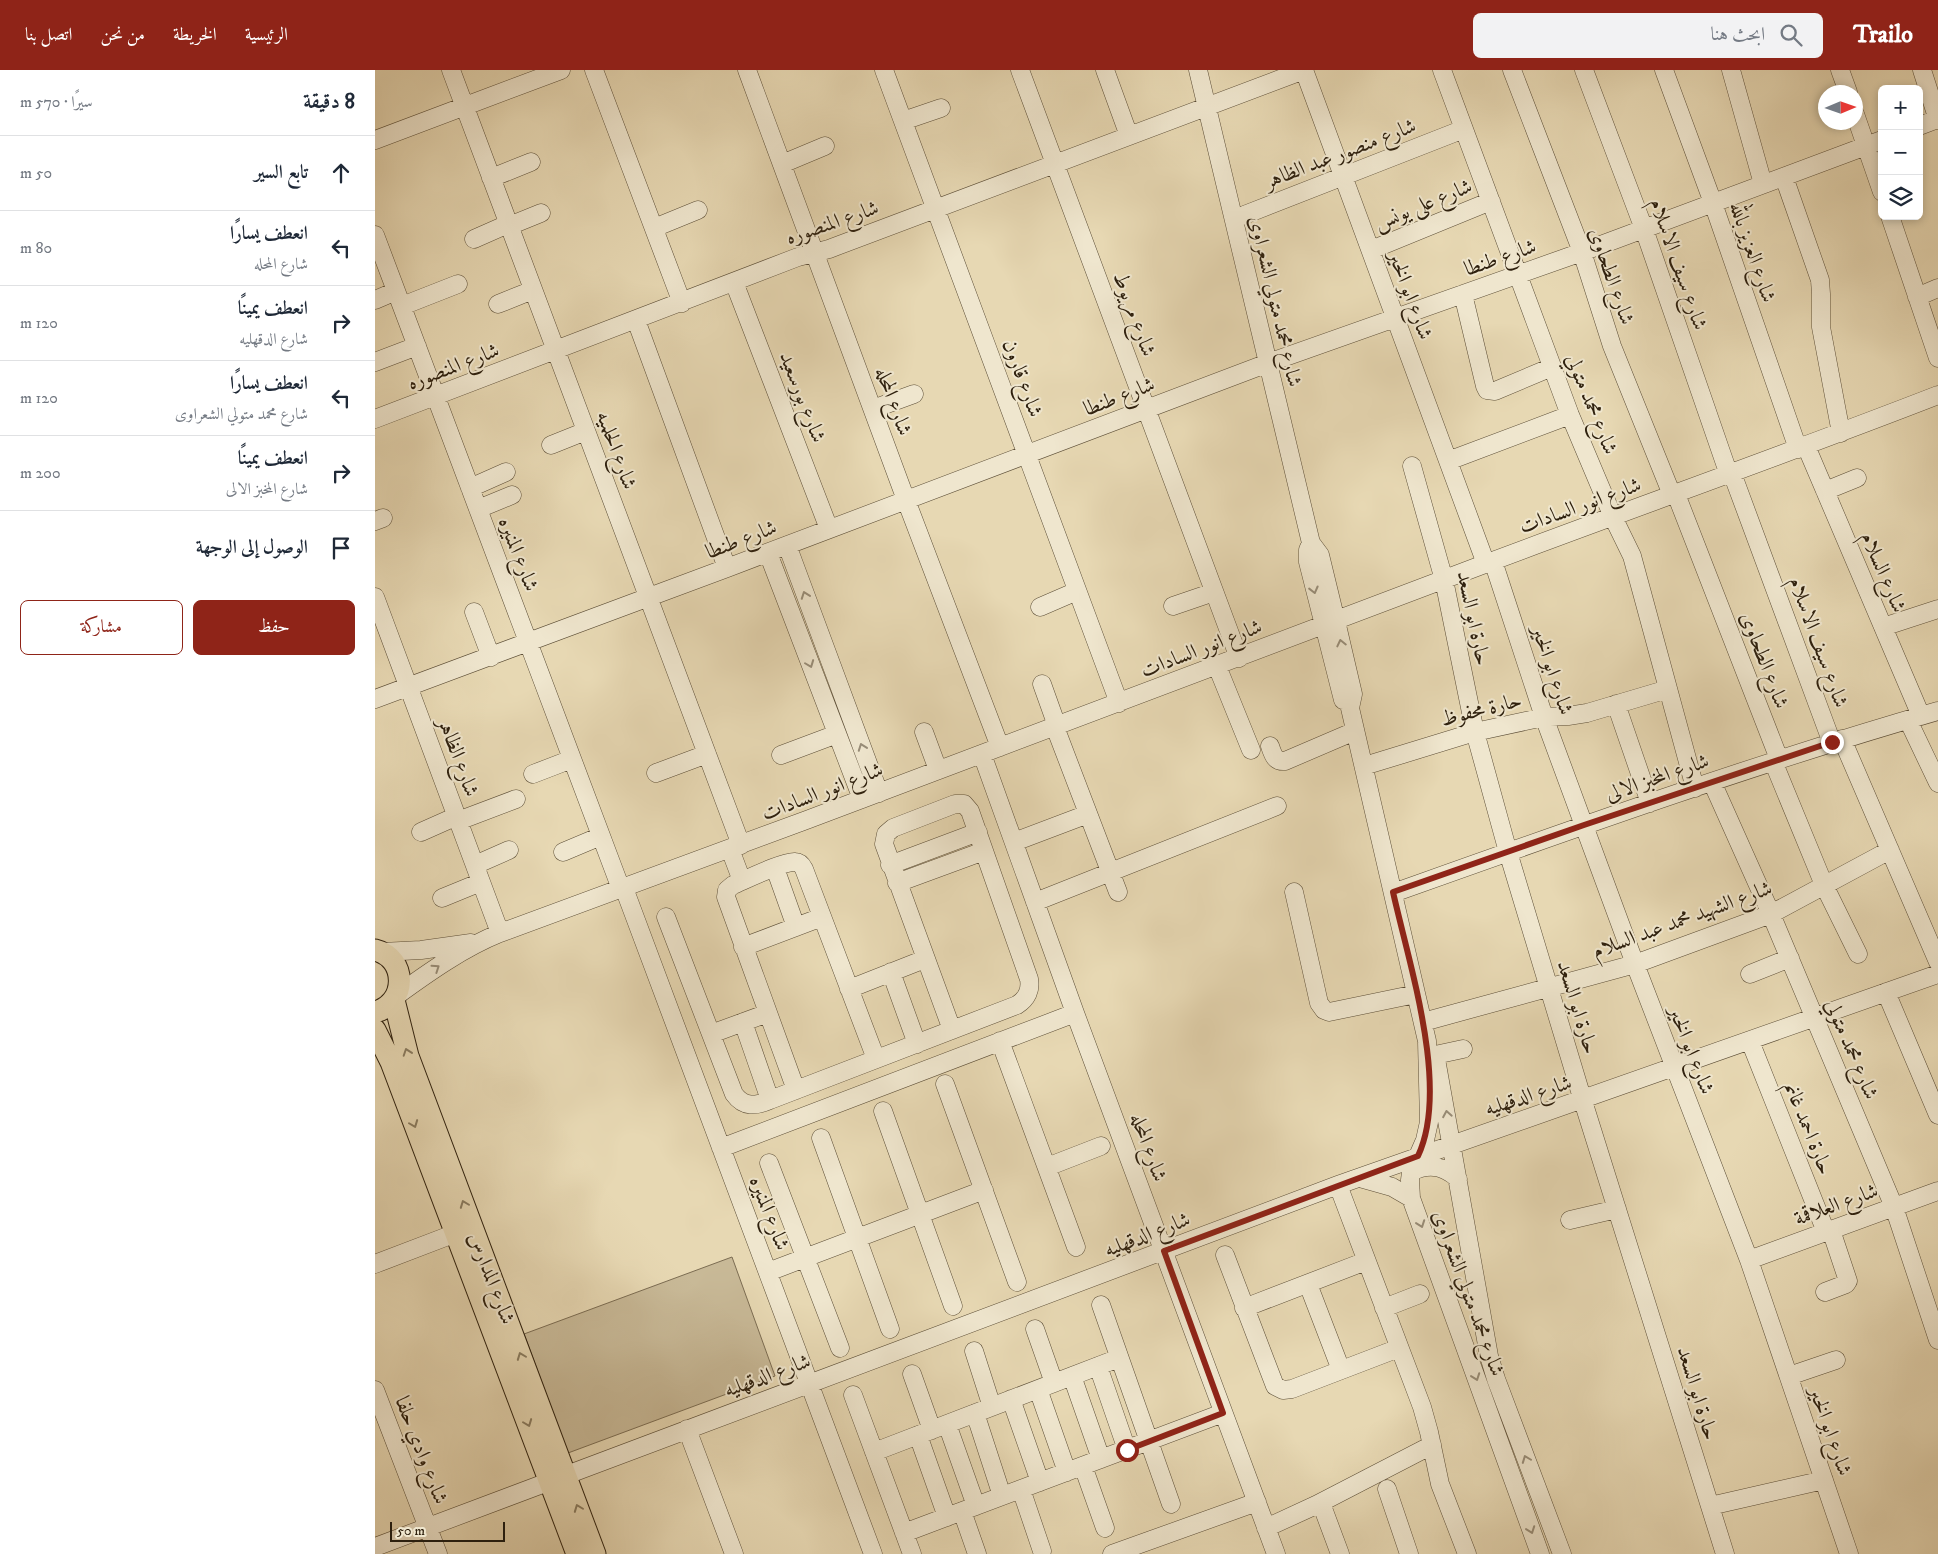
<!DOCTYPE html>
<html lang="ar">
<meta charset="utf-8">
<style>
body{margin:0;font-family:"IM FELL DW Pica",Amiri,serif;background:#f2f2f3;color:#1f2937;direction:rtl}
.controls{position:absolute;right:15px;top:15px;display:grid;overflow:hidden;border-radius:8px;box-shadow:0 2px 8px #0003}
.controls button{width:45px;height:45px;display:grid;place-items:center;padding:0;border:0;border-bottom:1px solid #e0e1e3;background:#fff;color:#1f2937;font:25px sans-serif}
.compass{position:absolute;left:1443px;top:15px;width:45px;height:45px;border-radius:50%;background:#fff;box-shadow:0 2px 8px #0003;rotate:88deg}
.scale{position:absolute;left:15px;bottom:12px;width:115px;box-sizing:border-box;padding-left:5px;border:2px solid #2e200e;border-top:0;font-size:14px;line-height:18px;white-space:nowrap;color:#2e200e;-webkit-text-stroke:4px #efe6ce;paint-order:stroke}
.stop{position:absolute;width:15px;height:15px;margin:-11px;border:4px solid #8f2418;border-radius:50%;background:#fff}
.stop.end{background:#8f2418;border-color:#fff;box-shadow:0 1px 5px #0008}
.list{margin:0;padding:0;list-style:none}
h2{display:flex;justify-content:space-between;align-items:center;height:65px;margin:0;padding:0 20px;font-size:21px}
h2 small{font-size:16px;font-weight:400;color:#747a83}
.list li{display:grid;grid-template-columns:32px 1fr auto;gap:15px;align-items:center;box-sizing:border-box;height:75px;padding:0 20px;border-top:1px solid #e0e1e3}
.list b{display:block;font-size:19px;white-space:nowrap}
.list p{margin:0;font-size:16px;white-space:nowrap;color:#747a83}
.list em{font-size:16px;font-style:normal;color:#747a83}
.actions{display:flex;gap:10px;padding:15px 20px}
.actions a{flex:1;padding:11px 0;border:1px solid #8f2418;border-radius:8px;text-align:center;font-size:18px;color:#8f2418}
.actions .main{background:#8f2418;color:#fff}
.icon{flex:none;width:28px;height:28px;fill:none;stroke:currentColor;stroke-width:2;stroke-linecap:round;stroke-linejoin:round}
.map{position:relative;flex:none;width:1563px;height:1484px;overflow:hidden;direction:ltr}
header{display:flex;align-items:center;gap:30px;box-sizing:border-box;height:70px;padding:0 25px;background:#8f2418;color:#fff}
header strong{font-size:24px}
nav{display:flex;gap:28px;margin-inline-start:auto;font-size:18px}
.search{width:350px;height:45px;background:#f2f2f3;display:flex;align-items:center;gap:12px;box-sizing:border-box;padding:0 18px;border-radius:8px;color:#747a83;font-size:19px}
main{display:flex}
aside{flex:1;background:#fff}
.map>svg:first-child{display:block}
.green{fill:#c8b997;stroke:#7b6c52}
.lines{fill:none;stroke-linecap:round;stroke-linejoin:round}
.minor-casing{stroke:#5c4e37;stroke-width:19}
.major-casing{stroke:#2e200e;stroke-width:23}
.minor{stroke:#efe6ce;stroke-width:18}
.major{stroke:#e7d8b3;stroke-width:21}
.oneway{stroke:#988d78}
.oneway2{stroke:#8a7c60}
.route{stroke:#8f2418;stroke-width:6}
.labels{text-anchor:middle;stroke-width:4;stroke-linejoin:round;paint-order:stroke}
.street-label{font-size:21px;fill:#2e200e;stroke:#efe6ce}
</style>
<header>
<strong>Trailo</strong>
<div class="search"><svg class="icon" aria-label="search" viewBox="0 0 24 24"><circle cx="10" cy="10" r="6"/><path d="M15 15l6 6"/></svg>ابحث هنا</div>
<nav><a>الرئيسية</a><a>الخريطة</a><a>من نحن</a><a>اتصل بنا</a></nav>
</header>
<main>
<div class="map">
<svg width="1563" height="1484" viewBox="0 0 1563 1484">
<rect width="100%" height="100%" fill="#e7d8b3"/>
<filter id="stains"><feTurbulence type="fractalNoise" baseFrequency=".004" numOctaves="4"/><feColorMatrix values="0 0 0 0 .2 0 0 0 0 .09 0 0 0 0 .02 0 0 0 .5 -.17"/></filter>
<radialGradient id="worn" r=".72"><stop offset=".6" stop-color="#630" stop-opacity="0"/><stop offset="1" stop-color="#630" stop-opacity=".3"/></radialGradient>
<path class="green" d="M357 1187 400 1306 193 1383 149 1264Z"/>
<g class="lines">
<defs>
<path id="minor" d="M76 0 366 775
M219 0 307 233
M372 0 531 430 625 677
M509 0 744 633
M645 0 864 588
M730 0 754 66
M823 0 936 473 945 485 961 551 978 624 975 638 1052 971 1054 1052 1050 1070 1036 1102 1035 1110 1036 1128 1165 1484
M929 0 1111 494
M1067 0 1195 345 1238 447 1257 486 1320 718
M1137 0 1207 182 1237 276 1297 425
M1209 0 1269 159 1354 405
M1289 0 1338 133 1423 379
M1356 0 1388 114
M1465 0 1473 22
M1547 0 1563 50
M1480 44 1507 122
M528 51 566 38
M1544 56 1563 49
M0 70 186 0
M407 94 450 76
M1409 107 1445 210 1446 224V257L1466 363
M116 108 156 92
M1515 146 1563 288
M859 149 1089 59
M134 156 166 143
M279 158 323 140
M0 165 246 819
M99 169 133 154
M996 180 1116 131
M359 212 454 459
M1088 224 1110 316 1112 320 1120 321 1177 297
M1542 227 1563 218
M0 230 21 221
M123 234 158 220
M27 236 83 214
M261 250 352 498
M0 292 42 276
M498 339 539 324
M0 349 423 187 454 179 929 0
M176 375 211 361
M1431 376 1546 646
M1073 391 1195 345
M1037 396 1069 510 1100 662 1133 782 1208 1031 1350 1484
M1357 403 1457 673
M95 418 131 402
M1450 421 1482 408
M1301 424 1404 689
M103 439 137 425
M0 451 8 448
M936 473 933 480V492L968 630
M412 475 504 723
M393 483 487 729
M1118 491 1169 647 1260 894 1374 1190 1474 1484
M0 527 125 863
M798 536 839 522
M665 537 702 521
M99 542 116 587
M1508 557 1563 539
M842 596 876 680
M667 614 682 656
M0 629 352 498 893 293 1207 182 1507 70
M1241 634 1275 733
M1533 650 1563 713
M680 657 743 822
M549 662 563 700
M1467 669 1563 892
M895 676C898 685 900 692 910 691L980 661
M607 684 700 943 901 1484
M406 685 462 664
M1398 691 1449 815 1483 884
M989 696 1100 662 1169 647 1193 646 1212 643 1293 619
M281 703 332 684
M158 704 197 689
M1337 712 1396 844 1519 1137 1563 1270
M83 751 141 729
M46 762 82 746
M639 772 713 744
M355 779 367 811
M188 782 226 766
M100 795 134 780
M515 795 603 762
M400 798 421 857
M522 813 609 781
M249 818 498 1484
M919 822 944 933 949 940 954 942 1041 924
M1018 823C1198 759 1379 694 1563 641
M67 828 106 812
M660 832 902 736
M291 847 359 1024C369 1038 381 1036 395 1030L642 935C652 929 656 920 654 909L595 741 589 734H580L518 758 511 764 509 774 577 960
M368 877 447 847
M7 882 46 880 96 873
M516 902 542 974
M1375 904 1415 888
M474 919 550 889
M1511 922 1563 1045
M21 926C54 902 88 878 125 863 456 742 786 618 1115 492 1264 436 1414 383 1563 325
M368 952 395 1030
M1048 952 1260 894 1396 844 1515 780
M336 964 393 943
M625 971 701 1177
M1375 971 1451 1162
M1060 985 1088 979
M1061 989 1114 1286 1121 1309 1187 1484
M570 1014 642 1212
M421 1020 351 827 352 820 358 815C370 810 409 791 420 792 424 792 427 795 429 799L501 989
M508 1041 578 1236
M446 1068 515 1259
M346 1078 700 943
M394 1093 465 1278
M672 1097 726 1076
M1036 1102C1053 1093 1070 1096 1083 1109
M985 1108 1017 1117 1036 1128
M963 1115 1047 1337 1054 1362 1065 1414 1092 1484
M1195 1150 1242 1139
M850 1185 900 1316 908 1320 917 1319 1024 1278
M1374 1190 1563 1121
M0 1194 81 1163
M393 1202 609 1120
M933 1214 966 1300
M1450 1222 1471 1214 1473 1211 1456 1160
M726 1235 796 1434
M869 1238 991 1191
M1009 1238 1045 1224
M660 1259 679 1313
M599 1281 617 1337
M723 1296 752 1380
M537 1304 557 1360
M697 1306 726 1389
M1414 1306 1461 1290
M663 1319 692 1402
M0 1320 63 1484
M478 1325 537 1484
M636 1329 665 1412
M600 1343 627 1426
M572 1354 601 1436
M312 1359 359 1484
M543 1365 572 1447
M499 1382 744 1288
M708 1396 730 1458
M646 1419 667 1481
M1012 1419 1034 1484
M946 1433 965 1484
M1335 1436 1449 1410
M587 1441 602 1484
M891 1458 941 1435 1057 1375
M529 1463 848 1343
M0 1477 963 1115C1163 1046 1363 975 1563 904
M737 1484 882 1432"/>
<path id="major" d="M0 880C33 888 32 934 0 942
M19 930 33 986 220 1484
M0 960 16 992 202 1484"/>
</defs>
<use href="#minor" class="minor-casing"/>
<use href="#major" class="major-casing"/>
<use href="#minor" class="minor"/>
<use href="#major" class="major"/>
</g>
<defs><path id="oneway-chevron" d="M-2-3.5L2.5 0L-2 3.5" fill="none" stroke-width="1.6" stroke-linecap="round" stroke-linejoin="round" transform="scale(1.25)"/></defs>
<g class="oneway">
<use href="#oneway-chevron" transform="translate(939 520) rotate(76)"/>
<use href="#oneway-chevron" transform="translate(430 525) rotate(-110)"/>
<use href="#oneway-chevron" transform="translate(966 573) rotate(-103)"/>
<use href="#oneway-chevron" transform="translate(435 594) rotate(69)"/>
<use href="#oneway-chevron" transform="translate(487 677) rotate(-110)"/>
<use href="#oneway-chevron" transform="translate(61 898) rotate(-34)"/>
<use href="#oneway-chevron" transform="translate(1072 1044) rotate(-100)"/>
<use href="#oneway-chevron" transform="translate(1046 1154) rotate(70)"/>
<use href="#oneway-chevron" transform="translate(1101 1307) rotate(70)"/>
<use href="#oneway-chevron" transform="translate(1151 1389) rotate(-111)"/>
<use href="#oneway-chevron" transform="translate(1156 1460) rotate(70)"/>
</g>
<g class="oneway2">
<use href="#oneway-chevron" transform="translate(32 982) rotate(-109)"/>
<use href="#oneway-chevron" transform="translate(39 1054) rotate(69)"/>
<use href="#oneway-chevron" transform="translate(89 1134) rotate(-111)"/>
<use href="#oneway-chevron" transform="translate(146 1286) rotate(-111)"/>
<use href="#oneway-chevron" transform="translate(153 1353) rotate(69)"/>
<use href="#oneway-chevron" transform="translate(203 1438) rotate(-111)"/>
</g>
<g class="lines">
<path class="route" d="M752 1380 848 1343 789 1181 1043 1086C1075 1018 1034 894 1018 822L1209 755 1457 672"/>
</g>
<g class="labels">
<g class="street-label">
<text transform="translate(965 83) rotate(-21)" y="7">شارع منصور عبد الظاهر</text>
<text transform="translate(1048 134) rotate(-22)" y="7">شارع على يونس</text>
<text transform="translate(457 152) rotate(-19)" y="7">شارع المنصوره</text>
<text transform="translate(1378 182) rotate(71)" y="7">شارع العزيز بالله</text>
<text transform="translate(1125 187) rotate(-19)" y="7">شارع طنطا</text>
<text transform="translate(1304 194) rotate(71)" y="7">شارع سيف الاسلام</text>
<text transform="translate(1237 206) rotate(71)" y="7">شارع الطحاوى</text>
<text transform="translate(1036 225) rotate(70)" y="7">شارع ابو الخير</text>
<text transform="translate(901 231) rotate(77)" y="7">شارع محمد متولي الشعراوى</text>
<text transform="translate(760 244) rotate(70)" y="7">شارع مريوط</text>
<text transform="translate(78 296) rotate(-21)" y="7">شارع المنصوره</text>
<text transform="translate(648 308) rotate(70)" y="7">شارع قارون</text>
<text transform="translate(744 326) rotate(-21)" y="7">شارع طنطا</text>
<text transform="translate(428 327) rotate(69)" y="7">شارع بورسعيد</text>
<text transform="translate(519 331) rotate(70)" y="7">شارع المحله</text>
<text transform="translate(1217 334) rotate(68)" y="7">شارع محمد متولي</text>
<text transform="translate(242 380) rotate(70)" y="7">شارع الحلميه</text>
<text transform="translate(1205 435) rotate(-20)" y="7">شارع انور السادات</text>
<text transform="translate(366 469) rotate(-21)" y="7">شارع طنطا</text>
<text transform="translate(144 484) rotate(69)" y="7">شارع المنيره</text>
<text transform="translate(1509 502) rotate(67)" y="7">شارع السلام</text>
<text transform="translate(1099 548) rotate(78)" y="7">حارة ابو السعد</text>
<text transform="translate(1444 572) rotate(70)" y="7">شارع سيف الاسلام</text>
<text transform="translate(826 578) rotate(-21)" y="7">شارع انور السادات</text>
<text transform="translate(1390 590) rotate(69)" y="7">شارع الطحاوى</text>
<text transform="translate(1178 600) rotate(72)" y="7">شارع ابو الخير</text>
<text transform="translate(1106 639) rotate(-14)" y="7">حارة محفوظ</text>
<text transform="translate(84 687) rotate(70)" y="7">شارع الظاهر</text>
<text transform="translate(1282 707) rotate(-19)" y="7">شارع المخبز الالى</text>
<text transform="translate(447 721) rotate(-21)" y="7">شارع انور السادات</text>
<text transform="translate(1307 849) rotate(-20)" y="7">شارع الشهيد محمد عبد السلام</text>
<text transform="translate(1203 937) rotate(73)" y="7">حارة ابو السعد</text>
<text transform="translate(1477 979) rotate(67)" y="7">شارع محمد متولي</text>
<text transform="translate(1317 980) rotate(69)" y="7">شارع ابو الخير</text>
<text transform="translate(1153 1025) rotate(-18)" y="7">شارع الدقهليه</text>
<text transform="translate(1434 1058) rotate(68)" y="7">حارة احمد غانم</text>
<text transform="translate(774 1077) rotate(70)" y="7">شارع المحله</text>
<text transform="translate(1461 1134) rotate(-20)" y="7">شارع العلاقمة</text>
<text transform="translate(395 1143) rotate(69)" y="7">شارع المنيره</text>
<text transform="translate(772 1164) rotate(-21)" y="7">شارع الدقهليه</text>
<text transform="translate(117 1208) rotate(69)" y="7">شارع المدارس</text>
<text transform="translate(1094 1223) rotate(70)" y="7">شارع محمد متولي الشعراوى</text>
<text transform="translate(392 1305) rotate(-20)" y="7">شارع الدقهليه</text>
<text transform="translate(1323 1323) rotate(73)" y="7">حارة ابو السعد</text>
<text transform="translate(1456 1361) rotate(71)" y="7">شارع ابو الخير</text>
<text transform="translate(47 1380) rotate(69)" y="7">شارع وادي حلفا</text>
</g>
</g>
<rect width="100%" height="100%" filter="url(#stains)"/>
<rect width="100%" height="100%" fill="url(#worn)"/>
</svg>
<div class="controls">
<button>+</button>
<button>−</button>
<button><svg class="icon" aria-label="layers" viewBox="0 0 24 24"><path d="M12 4l9 5-9 5-9-5zM3 14l9 5 9-5"/></svg></button>
</div>
<svg class="compass" viewBox="-18 -18 36 36"><path d="M0-13l5 13h-10z" fill="#e53935"/><path d="M0 13l5-13h-10z" fill="#747a83"/></svg>
<div class="scale">50 m</div>
<div class="stop" style="left:752px;top:1380px"></div>
<div class="stop end" style="left:1457px;top:672px"></div>
</div>
<aside>
<h2>8 دقيقة<small>سيرًا · 570 m</small></h2>
<ul class="list">
<li><svg class="icon" aria-label="ahead" viewBox="0 0 24 24"><path d="M12 20V5M6 11l6-6 6 6"/></svg><div><b>تابع السير</b></div><em>50 m</em></li>
<li><svg class="icon" aria-label="left" viewBox="0 0 24 24"><path d="M17 20v-9H6M10 6l-5 5 5 5"/></svg><div><b>انعطف يسارًا</b><p>شارع المحله</p></div><em>80 m</em></li>
<li><svg class="icon" aria-label="right" viewBox="0 0 24 24"><path d="M7 20v-9h11M14 6l5 5-5 5"/></svg><div><b>انعطف يمينًا</b><p>شارع الدقهليه</p></div><em>120 m</em></li>
<li><svg class="icon" aria-label="left" viewBox="0 0 24 24"><path d="M17 20v-9H6M10 6l-5 5 5 5"/></svg><div><b>انعطف يسارًا</b><p>شارع محمد متولي الشعراوى</p></div><em>120 m</em></li>
<li><svg class="icon" aria-label="right" viewBox="0 0 24 24"><path d="M7 20v-9h11M14 6l5 5-5 5"/></svg><div><b>انعطف يمينًا</b><p>شارع المخبز الالى</p></div><em>200 m</em></li>
<li><svg class="icon" aria-label="arrive" viewBox="0 0 24 24"><path d="M6 21V4h12l-3 4 3 4H6"/></svg><div><b>الوصول إلى الوجهة</b></div></li>
</ul>
<div class="actions"><a class="main">حفظ</a><a>مشاركة</a></div>
</aside>
</main>
